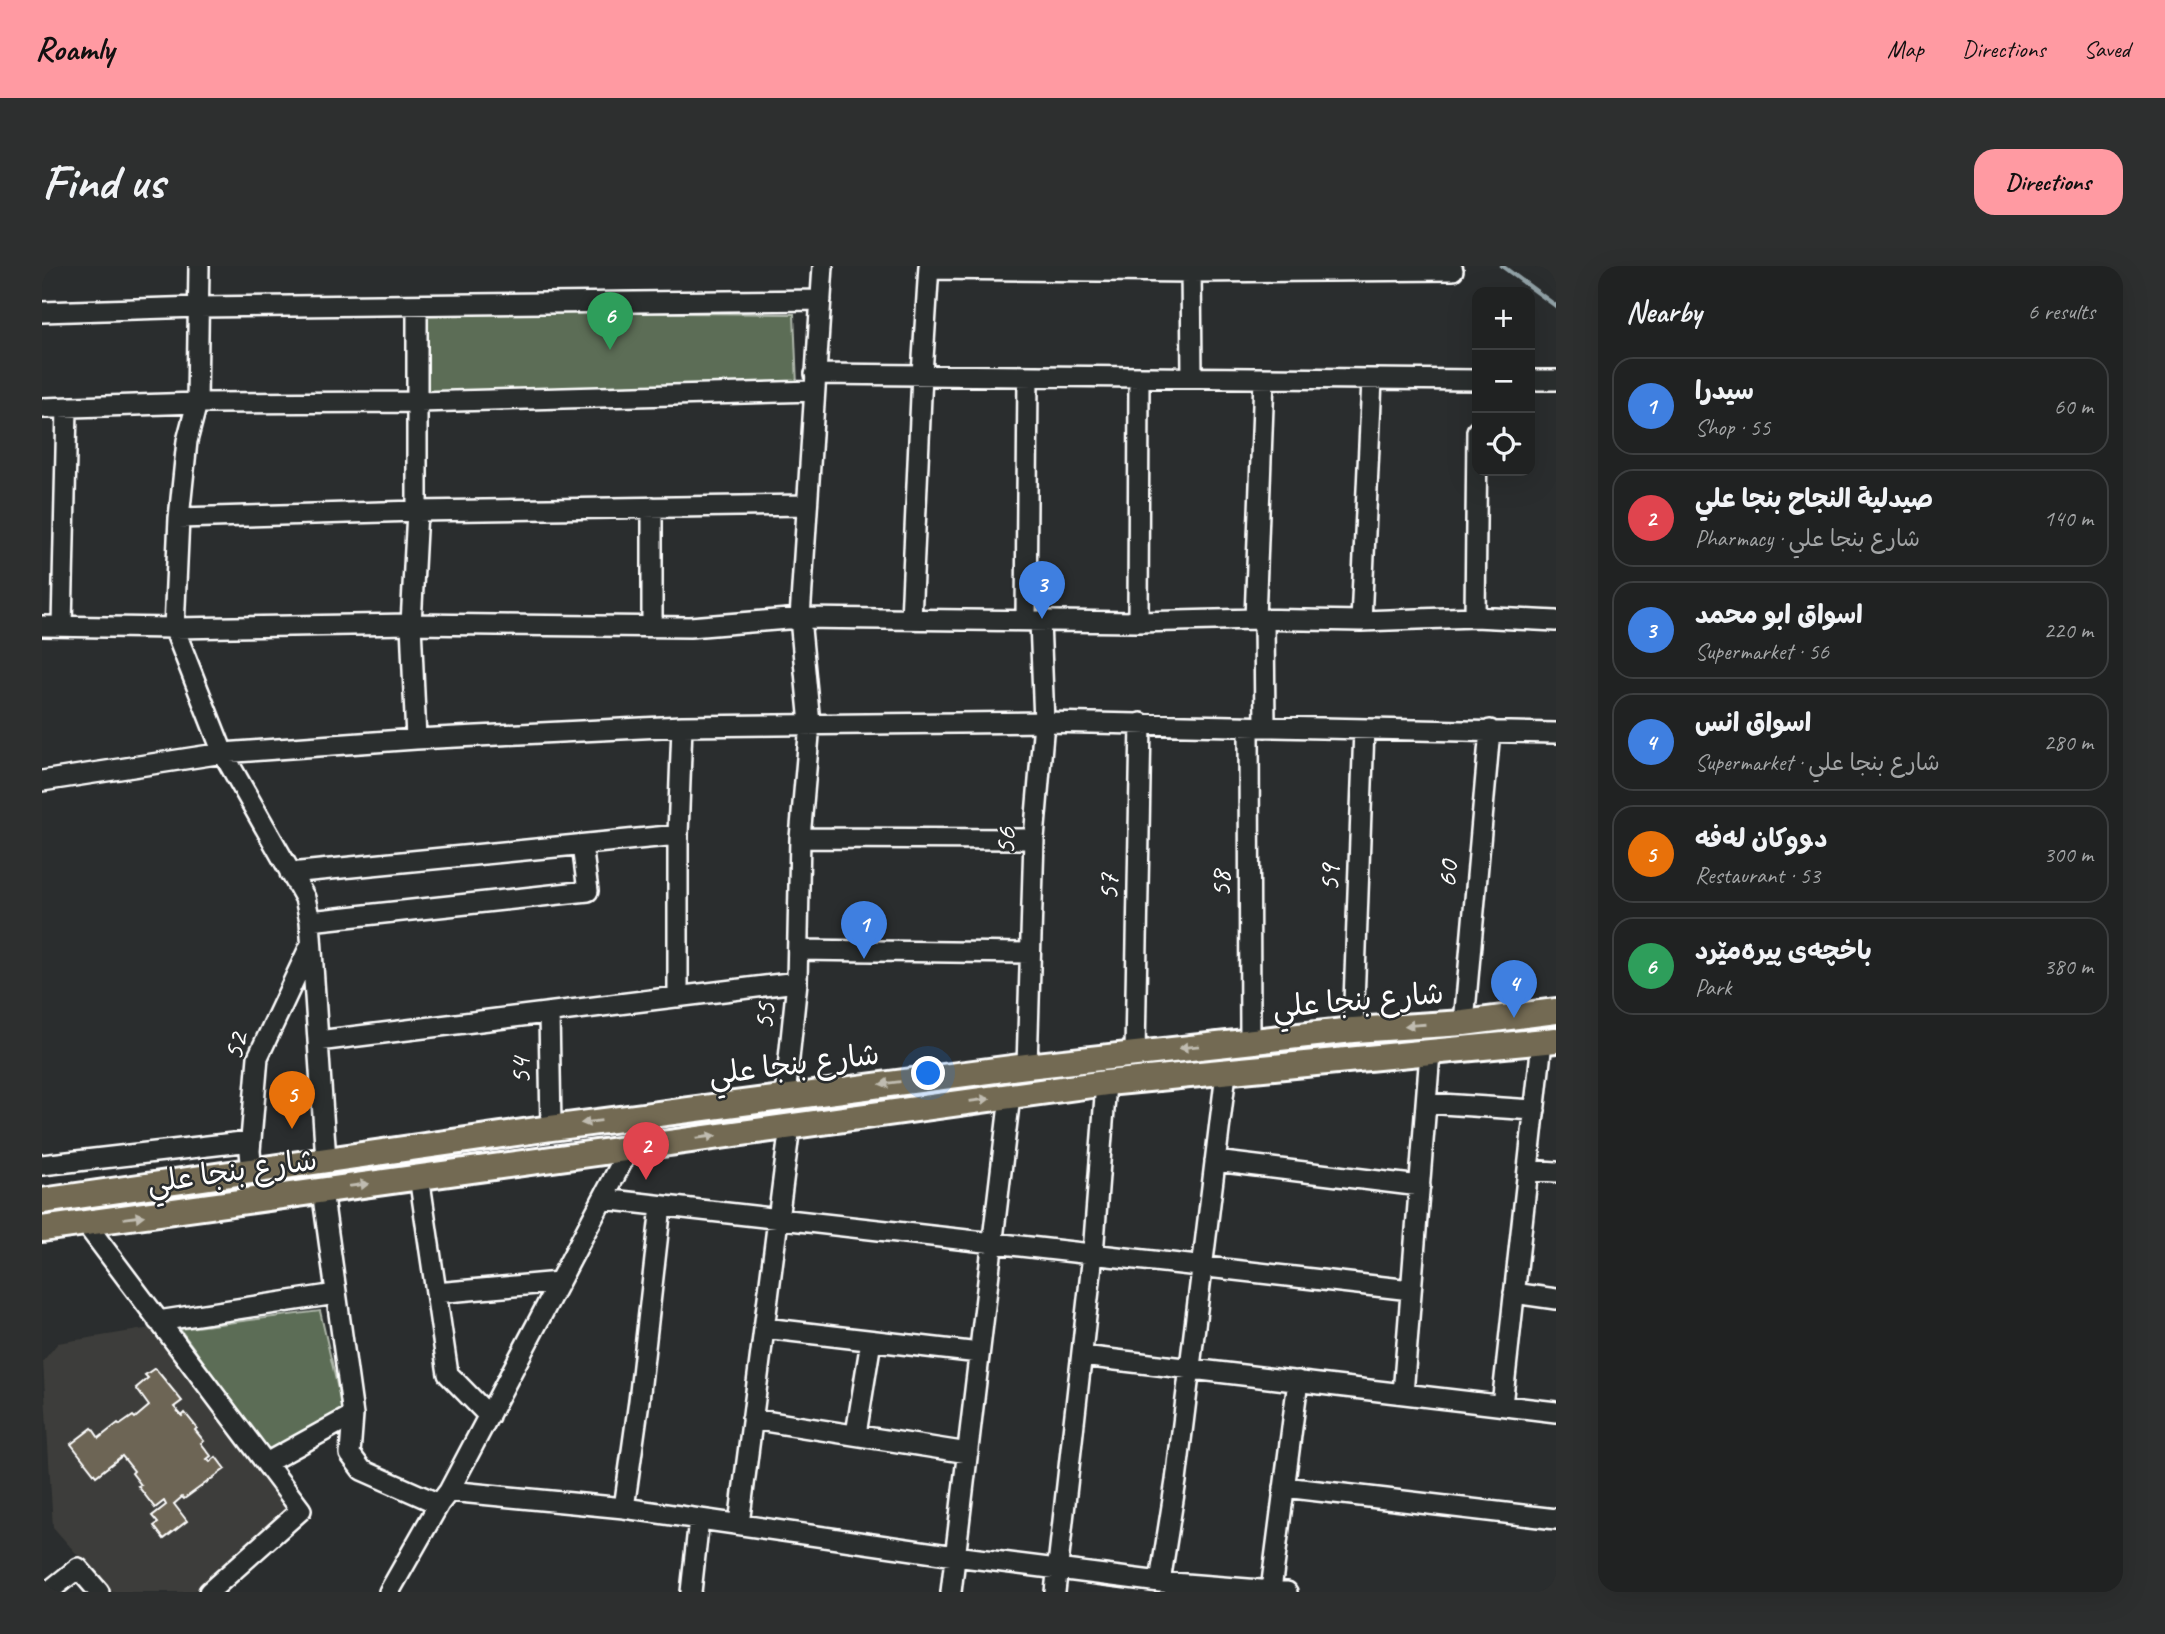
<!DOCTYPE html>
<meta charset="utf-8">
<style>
body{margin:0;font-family:Caveat,"Playpen Sans Arabic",sans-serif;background:#2d2f2f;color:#f1f3f6}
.controls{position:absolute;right:21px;top:21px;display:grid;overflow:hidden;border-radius:14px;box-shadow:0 7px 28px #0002}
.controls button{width:63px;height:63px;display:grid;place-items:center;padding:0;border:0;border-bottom:2px solid #3d3f40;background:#202222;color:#f1f3f6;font:35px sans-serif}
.you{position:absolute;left:887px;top:808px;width:24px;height:24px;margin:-18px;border:5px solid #fff;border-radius:50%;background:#1a73e8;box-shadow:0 0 0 10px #1a73e833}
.badge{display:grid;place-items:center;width:46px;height:46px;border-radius:50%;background:#ff9aa2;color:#fff;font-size:23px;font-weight:700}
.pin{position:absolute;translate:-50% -58px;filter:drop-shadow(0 2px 4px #0008)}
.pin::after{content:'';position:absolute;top:37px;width:24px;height:21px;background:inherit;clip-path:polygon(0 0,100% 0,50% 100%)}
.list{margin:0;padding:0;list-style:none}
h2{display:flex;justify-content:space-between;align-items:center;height:91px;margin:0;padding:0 28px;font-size:30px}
h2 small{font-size:23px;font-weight:400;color:#a2a4a5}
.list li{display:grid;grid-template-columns:46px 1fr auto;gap:21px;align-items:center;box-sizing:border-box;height:98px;margin:0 14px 14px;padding:0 14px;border:2px solid #3d3f40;border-radius:21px}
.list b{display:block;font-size:26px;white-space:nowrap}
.list p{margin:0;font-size:23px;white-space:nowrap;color:#a2a4a5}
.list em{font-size:23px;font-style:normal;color:#a2a4a5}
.icon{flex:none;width:38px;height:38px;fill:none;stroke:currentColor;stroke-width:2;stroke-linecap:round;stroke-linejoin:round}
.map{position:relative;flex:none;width:1514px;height:1326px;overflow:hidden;border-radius:21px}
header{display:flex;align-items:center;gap:42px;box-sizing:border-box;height:98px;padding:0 35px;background:#ff9aa2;color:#111}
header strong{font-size:33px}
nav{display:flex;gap:38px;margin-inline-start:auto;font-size:24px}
.intro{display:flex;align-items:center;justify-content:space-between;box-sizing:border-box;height:168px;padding:0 42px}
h1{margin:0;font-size:49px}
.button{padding:18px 32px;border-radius:21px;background:#ff9aa2;color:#111;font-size:24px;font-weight:700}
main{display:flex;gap:42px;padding:0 42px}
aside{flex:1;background:#202222;border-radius:21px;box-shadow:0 7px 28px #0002}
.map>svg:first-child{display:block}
.built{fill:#3e3e3a}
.green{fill:#5c6d56;stroke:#aeb6aa;stroke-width:2}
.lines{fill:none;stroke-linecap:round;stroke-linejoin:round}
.stream{stroke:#91a1a6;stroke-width:4.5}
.building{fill:#6d6555;stroke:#fff;stroke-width:2}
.minor-casing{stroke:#fff;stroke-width:24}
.major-casing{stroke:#fff;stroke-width:30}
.minor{stroke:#2a2d2e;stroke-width:19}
.major{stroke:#736b52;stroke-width:24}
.oneway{fill:#c0bcb1}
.labels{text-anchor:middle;stroke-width:5;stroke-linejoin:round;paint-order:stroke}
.street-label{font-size:30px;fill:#fff;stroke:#2a2d2e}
</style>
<header>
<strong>Roamly</strong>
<nav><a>Map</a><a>Directions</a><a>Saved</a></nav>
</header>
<div class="intro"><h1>Find us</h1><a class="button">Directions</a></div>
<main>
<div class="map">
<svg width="1514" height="1326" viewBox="0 0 1514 1326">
<rect width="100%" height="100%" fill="#2a2d2e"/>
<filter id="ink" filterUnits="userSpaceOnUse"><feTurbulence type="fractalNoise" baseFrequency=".0143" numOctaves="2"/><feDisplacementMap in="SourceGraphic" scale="14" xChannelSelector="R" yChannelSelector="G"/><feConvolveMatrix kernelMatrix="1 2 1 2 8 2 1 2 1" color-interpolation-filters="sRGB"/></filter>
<g filter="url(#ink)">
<path class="built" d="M109 1062 248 1244 151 1326H68L11 1261 1 1095 16 1077Z"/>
<path class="green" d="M381 45 752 48 755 120 383 130Z
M278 1045 301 1145 226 1185 138 1063Z"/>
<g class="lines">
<path class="stream" d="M1460 0 1514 40"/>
</g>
<path class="building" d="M113 1102 140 1135 132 1141 140 1150 143 1147 155 1162 153 1164 162 1175 159 1177 169 1190 165 1193 168 1196 174 1191 183 1203 142 1233 140 1231 132 1238 145 1255 122 1273 112 1260 116 1257 110 1250 124 1239 122 1235 113 1242 96 1220 99 1219 90 1207 92 1205 80 1190 54 1210 29 1178 50 1162 57 1172 76 1157 78 1159 91 1150 93 1152 107 1140 94 1122 106 1112 103 1109Z"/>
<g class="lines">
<defs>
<path id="minor" d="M157 0 155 137 145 175 137 252 132 362 181 487 263 632 268 655 284 894
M1149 0 1150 111
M887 3 1149 6 1411 4
M0 46 157 41 779 34
M773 108 1435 114
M1488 114H1514
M0 142 155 137 377 136 772 125
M137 252 375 245 765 239
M1433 351 1435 165
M869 353 880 108 887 0
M1213 353 1222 113
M984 354 986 110
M1222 354 1223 461
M1319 355 1330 114
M1096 356 1097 111
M0 360 132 362 369 358 648 361 758 352 1096 356 1213 353 1319 355 1433 351 1514 355
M20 360 25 142
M610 360V241
M1207 461 1208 775
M374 473 369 358 375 245V39
M0 515 181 487 374 473 640 460 1002 456 1514 467
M758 572 992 573
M248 607 636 569
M268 655 546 625 540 579
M756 684 988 687
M636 731V569L640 460
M507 747 509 862
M1422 757 1448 464
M1311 764 1322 463
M276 775 755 716
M1093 786 1099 457
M985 800 992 573 1002 456 998 355
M743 831 755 716 758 572 768 458 758 352 781 0
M1384 837 1493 844
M1173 895 1378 920
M0 899 209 875
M1486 904 1514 906
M210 906 208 885 216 791 268 680
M377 910 406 1108 447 1150
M280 924 311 1149 308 1188 320 1204 397 1238
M561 933 1369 1024
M44 958 259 1244 167 1326
M394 1027 517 1016
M1472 1027 1514 1033
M116 1055 294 1028
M722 1062 937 1087
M1040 1090 1514 1146
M1361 1128 1388 787
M1460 1139 1500 776
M710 1153 926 1187
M814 1168 829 1075
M224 1197 311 1149
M1242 1221 1514 1253
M407 1225 582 1242 913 1290 1118 1316 1245 1326
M582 1242 597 1135 619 940
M697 1258 748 860
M1118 1316 1134 1215 1184 807
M1229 1324 1256 1115
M6 1326 36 1302 57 1326
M347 1326 397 1238 407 1225 588 881
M649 1326 657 1253
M909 1326 968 830
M1013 1326 1051 988 1064 817"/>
<path id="major" d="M0 935 509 862 985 800 1311 764 1422 757 1514 745
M0 963 1064 817 1514 774"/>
</defs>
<use href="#minor" class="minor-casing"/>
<use href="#major" class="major-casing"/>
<use href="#minor" class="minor"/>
<use href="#major" class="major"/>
</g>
<defs><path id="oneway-solid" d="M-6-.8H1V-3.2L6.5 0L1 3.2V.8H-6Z" transform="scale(1.75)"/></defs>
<g class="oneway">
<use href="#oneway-solid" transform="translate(1373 759) rotate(176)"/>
<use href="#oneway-solid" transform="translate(1147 781) rotate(174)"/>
<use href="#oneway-solid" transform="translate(848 817) rotate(173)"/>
<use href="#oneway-solid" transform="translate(938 834) rotate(-8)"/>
<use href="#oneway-solid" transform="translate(549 856) rotate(173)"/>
<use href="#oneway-solid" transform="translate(664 871) rotate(-8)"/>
<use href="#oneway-solid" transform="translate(317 919) rotate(-8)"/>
<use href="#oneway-solid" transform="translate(92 951) rotate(-8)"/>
</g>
</g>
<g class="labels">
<g class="street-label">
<text transform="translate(963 575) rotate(-87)" y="10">56</text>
<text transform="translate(1405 608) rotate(-85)" y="10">60</text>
<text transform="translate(1287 612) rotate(-88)" y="10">59</text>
<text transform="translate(1178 618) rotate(-90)" y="10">58</text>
<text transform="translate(1066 621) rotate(-89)" y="10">57</text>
<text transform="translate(1316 734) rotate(-5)" y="10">شارع بنجا علي</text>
<text transform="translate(722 750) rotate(-84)" y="10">55</text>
<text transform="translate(193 780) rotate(-74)" y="10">52</text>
<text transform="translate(752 798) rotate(-7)" y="10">شارع بنجا علي</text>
<text transform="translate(478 805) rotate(-91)" y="10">54</text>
<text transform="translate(190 905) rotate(-8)" y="10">شارع بنجا علي</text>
</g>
</g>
</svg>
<div class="controls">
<button>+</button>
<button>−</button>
<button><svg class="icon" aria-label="locate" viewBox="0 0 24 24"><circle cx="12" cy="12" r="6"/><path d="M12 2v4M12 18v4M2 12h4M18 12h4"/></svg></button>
</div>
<div class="you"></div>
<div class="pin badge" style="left:822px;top:693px;background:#3f7fe0">1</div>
<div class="pin badge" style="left:604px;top:914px;background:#e0444e">2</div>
<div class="pin badge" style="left:1000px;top:353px;background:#3f7fe0">3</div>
<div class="pin badge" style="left:1472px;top:752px;background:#3f7fe0">4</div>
<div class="pin badge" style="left:250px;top:863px;background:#e8710a">5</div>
<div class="pin badge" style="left:568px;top:84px;background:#2e9e5b">6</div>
</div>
<aside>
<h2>Nearby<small>6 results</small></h2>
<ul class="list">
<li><span class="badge" style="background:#3f7fe0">1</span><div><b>سيدرا</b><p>Shop · 55</p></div><em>60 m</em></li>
<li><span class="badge" style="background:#e0444e">2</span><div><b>صيدلية النجاح بنجا علي</b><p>Pharmacy · شارع بنجا علي</p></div><em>140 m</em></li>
<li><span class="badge" style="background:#3f7fe0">3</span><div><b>اسواق ابو محمد</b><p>Supermarket · 56</p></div><em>220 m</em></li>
<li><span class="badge" style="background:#3f7fe0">4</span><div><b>اسواق انس</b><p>Supermarket · شارع بنجا علي</p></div><em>280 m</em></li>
<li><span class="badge" style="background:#e8710a">5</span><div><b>دووكان لەفە</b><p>Restaurant · 53</p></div><em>300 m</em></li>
<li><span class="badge" style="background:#2e9e5b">6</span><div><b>باخچەی پیرەمێرد</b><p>Park</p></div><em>380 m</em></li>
</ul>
</aside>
</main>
